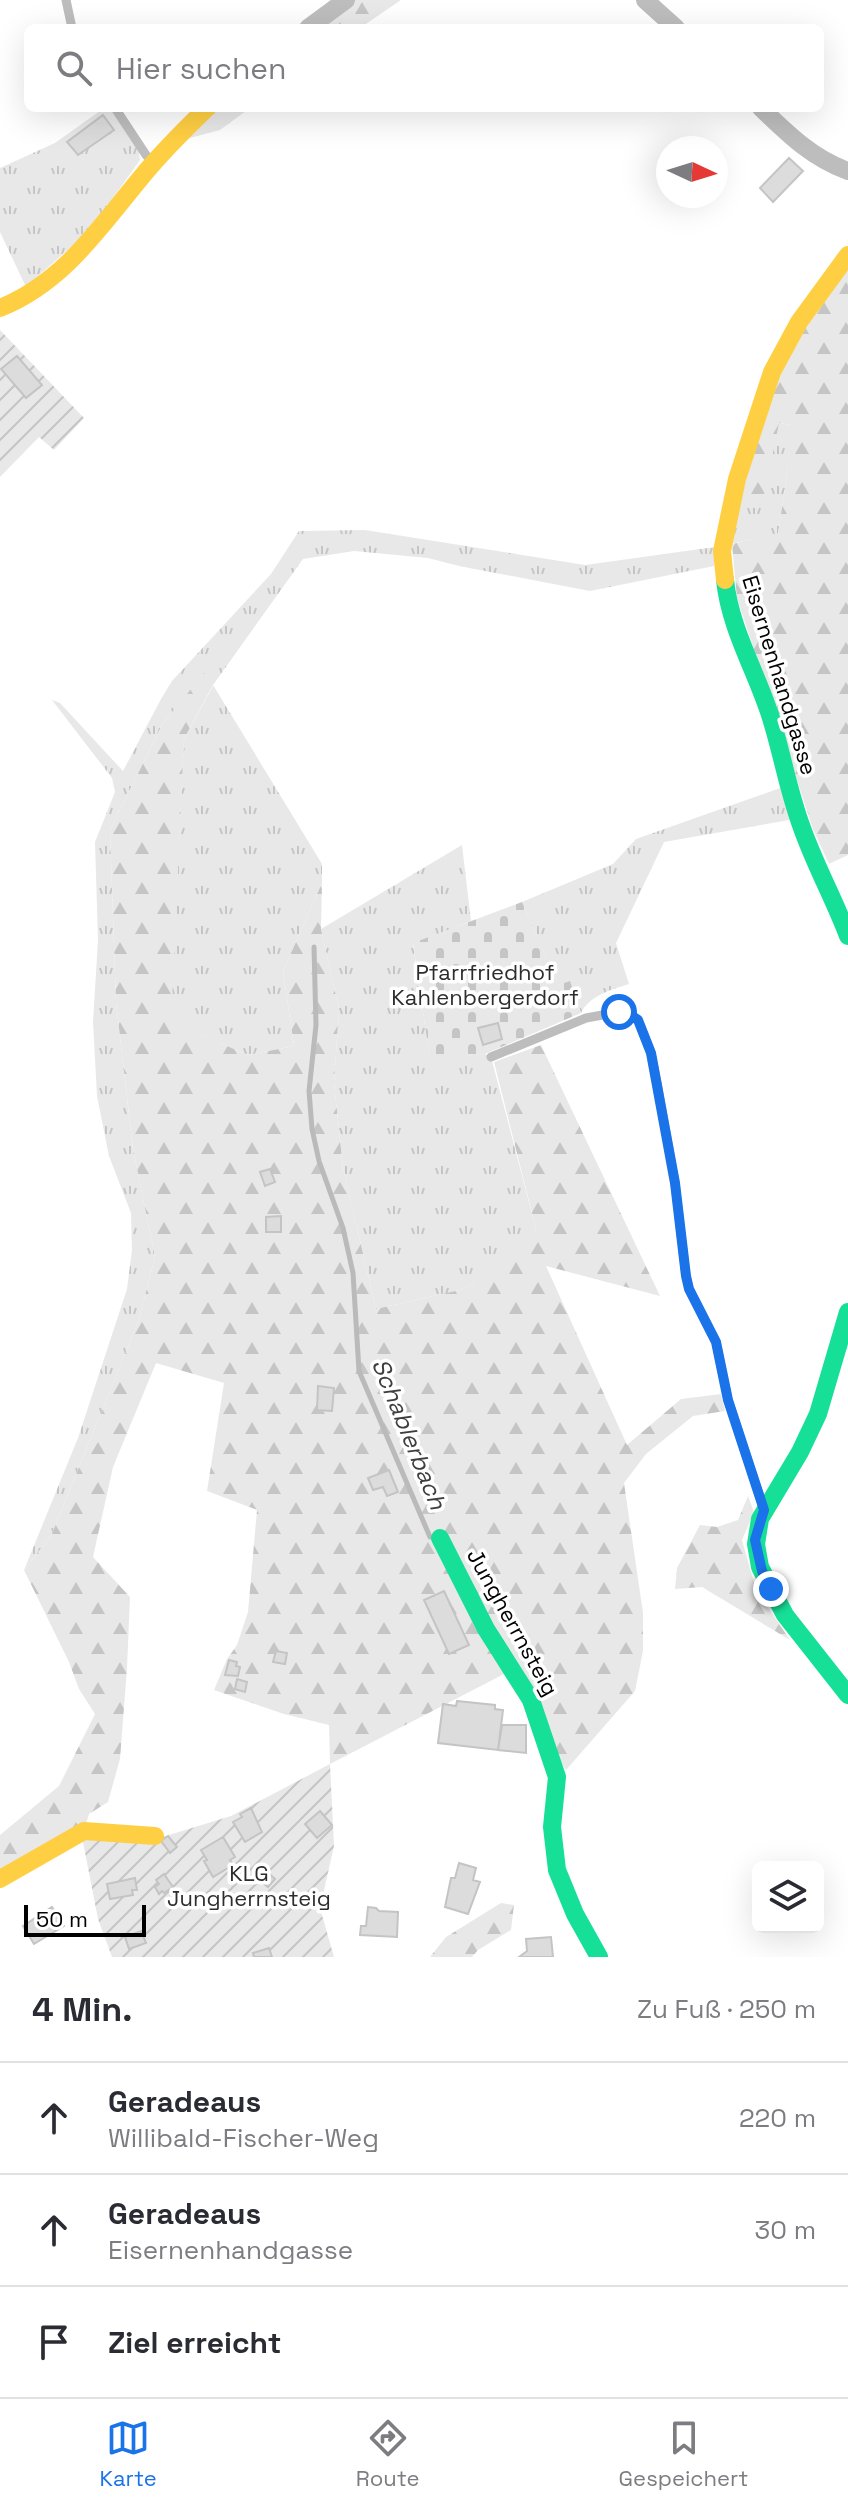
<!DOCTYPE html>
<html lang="de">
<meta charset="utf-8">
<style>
body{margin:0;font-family:"Space Grotesk",sans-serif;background:#f7f7f7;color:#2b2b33}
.controls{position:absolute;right:24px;bottom:24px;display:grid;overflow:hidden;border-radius:12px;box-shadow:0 8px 32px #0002}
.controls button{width:72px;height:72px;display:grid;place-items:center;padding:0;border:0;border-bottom:2px solid #e1e1e2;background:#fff;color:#2b2b33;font:40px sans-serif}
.compass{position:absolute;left:656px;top:136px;width:72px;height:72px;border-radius:50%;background:#fff;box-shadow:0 8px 32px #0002;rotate:94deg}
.scale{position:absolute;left:24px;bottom:20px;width:122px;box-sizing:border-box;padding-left:8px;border:4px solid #000;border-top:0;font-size:22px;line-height:28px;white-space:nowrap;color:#000;-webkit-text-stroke:6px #fff;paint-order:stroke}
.stop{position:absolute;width:24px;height:24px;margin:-18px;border:6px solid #1a73e8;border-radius:50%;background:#fff}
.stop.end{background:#1a73e8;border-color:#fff;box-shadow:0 2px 8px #0008}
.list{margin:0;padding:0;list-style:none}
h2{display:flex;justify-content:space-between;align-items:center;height:104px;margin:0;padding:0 32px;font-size:34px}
h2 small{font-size:26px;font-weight:400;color:#7c7c81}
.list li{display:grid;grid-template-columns:52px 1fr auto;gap:24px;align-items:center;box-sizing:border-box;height:112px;padding:0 32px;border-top:2px solid #e1e1e2}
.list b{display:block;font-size:30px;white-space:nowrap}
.list p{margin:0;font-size:26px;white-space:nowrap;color:#7c7c81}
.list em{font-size:26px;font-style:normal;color:#7c7c81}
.icon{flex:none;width:44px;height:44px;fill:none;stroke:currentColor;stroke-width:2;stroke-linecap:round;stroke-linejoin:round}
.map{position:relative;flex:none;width:848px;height:1957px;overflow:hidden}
.search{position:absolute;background:#fff;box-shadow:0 8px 32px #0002;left:24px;right:24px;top:24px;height:88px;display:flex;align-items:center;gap:20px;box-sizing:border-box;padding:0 28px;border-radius:12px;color:#7c7c81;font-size:30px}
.sheet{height:440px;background:#fff}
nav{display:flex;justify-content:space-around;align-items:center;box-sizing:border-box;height:112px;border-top:2px solid #e1e1e2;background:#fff;font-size:22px;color:#7c7c81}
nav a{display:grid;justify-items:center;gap:4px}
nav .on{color:#1a73e8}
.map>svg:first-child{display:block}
.grass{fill:url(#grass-tufts)}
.forest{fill:url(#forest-firs)}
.cemetery{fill:url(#cemetery-stones)}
.garden{fill:url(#garden-furrows)}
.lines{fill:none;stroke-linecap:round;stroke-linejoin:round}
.stream{stroke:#bababa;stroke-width:5}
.building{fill:#dcdcdc;stroke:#c4c4c4;stroke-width:2}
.lane{stroke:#bdbdbd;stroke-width:9}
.street{stroke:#bdbdbd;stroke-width:18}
.fast{stroke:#16e098;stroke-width:18}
.slow{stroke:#ffcf43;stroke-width:18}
.route{stroke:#1a73e8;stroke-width:10}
.labels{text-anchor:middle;stroke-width:7;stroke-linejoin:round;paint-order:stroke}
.street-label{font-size:22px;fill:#000;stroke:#fff}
.park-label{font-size:22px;fill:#2d2d2d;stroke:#fff}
.water-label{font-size:24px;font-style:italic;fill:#3e3e3e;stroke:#fff}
</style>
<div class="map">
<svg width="848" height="1957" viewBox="0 0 848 1957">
<defs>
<pattern id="grass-tufts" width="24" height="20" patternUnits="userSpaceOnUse" patternTransform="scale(2)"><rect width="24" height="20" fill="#e8e8e8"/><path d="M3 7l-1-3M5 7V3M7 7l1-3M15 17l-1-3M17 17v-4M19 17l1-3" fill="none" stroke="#c5c5c5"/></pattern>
<pattern id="forest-firs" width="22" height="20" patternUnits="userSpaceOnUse" patternTransform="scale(2)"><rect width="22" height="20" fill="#e8e8e8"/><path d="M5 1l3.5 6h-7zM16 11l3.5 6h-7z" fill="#c5c5c5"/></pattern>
<pattern id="cemetery-stones" width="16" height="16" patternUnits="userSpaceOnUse" patternTransform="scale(2)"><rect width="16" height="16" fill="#e8e8e8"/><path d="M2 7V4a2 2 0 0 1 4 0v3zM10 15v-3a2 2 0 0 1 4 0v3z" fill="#c5c5c5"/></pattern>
<pattern id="garden-furrows" width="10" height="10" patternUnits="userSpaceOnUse" patternTransform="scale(2)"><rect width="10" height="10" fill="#e8e8e8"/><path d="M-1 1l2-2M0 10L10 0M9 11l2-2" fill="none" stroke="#c5c5c5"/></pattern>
</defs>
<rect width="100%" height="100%" fill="#fff"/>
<path class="grass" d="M104 108H110L139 151 140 160 91 229 26 287 0 232V168L55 143Z
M779 423 791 425 787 476 778 534 715 547 714 566 590 591 459 566 428 558 354 551 303 559 213 685 322 864V883L283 971 294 1046 248 1055 170 1022 184 739 213 686 204 674 162 725 110 830 116 1002 133 1149 155 1257 138 1322 51 1536 24 1570 78 1438 127 1289 132 1250 131 1213 109 1156 97 1096 93 1022 98 940 95 842 115 792 112 778 52 700 60 703 123 771 161 699 172 681 271 574 299 531 365 530 585 565 715 547Z
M783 787 795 819 664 842 616 943 629 984C611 990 590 995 581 1013L570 982 559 986 522 902 613 864 636 839Z
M462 845 471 921 413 944 430 1059 485 1054 491 1057 536 1229 523 1247 464 1289 376 1309 343 1168 334 1082 339 1009 321 929Z"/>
<path class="forest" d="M333 0H401L360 28H304Z
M219 108H250L220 130 186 139Z
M848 248V855L829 864 813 829 737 598 732 544 778 533 787 476 790 425 779 423 765 492 757 508 727 507 759 391Z
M204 673 213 685 184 739 171 1022 248 1055 294 1046 283 971 322 883 321 929 339 1009 334 1082 343 1168 376 1309 464 1289 522 1247 536 1229 494 1062 541 1045 660 1296 546 1266 627 1445 681 1399 721 1394 725 1411 693 1416 646 1454 624 1483 643 1613V1651L635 1691 566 1770 504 1674 330 1764 329 1725 284 1714 214 1690 227 1659 237 1645 248 1612 257 1510 207 1491 224 1383 156 1363 113 1467 93 1557 130 1597 127 1668 120 1759 108 1802 89 1814 82 1837 0 1887V1835L59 1786 95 1714 79 1689 69 1662 24 1570 51 1536 138 1322 155 1257 133 1149 116 1002 110 830 162 725Z
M748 1496 754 1512 742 1540 756 1590 790 1640 702 1587 675 1589 677 1568 700 1525 717 1527 738 1520Z
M501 1903 514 1905 511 1930 478 1950 472 1957H430L446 1937Z"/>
<path class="cemetery" d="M522 902 559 985 570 981 581 1013 485 1054 430 1060 413 943Z"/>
<path class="garden" d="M0 330 84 418 54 450 39 437 0 477Z
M330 1764 334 1846 320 1908 334 1957H112L98 1919 82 1837 159 1838 231 1816Z"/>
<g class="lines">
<path class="stream" d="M314 947 316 1025 309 1091 312 1129 319 1161 343 1228 353 1273 359 1371 430 1537"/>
</g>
<path class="building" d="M103 115 114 130 78 155 67 142Z
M789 158 803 171 773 202 760 188Z
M17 356 42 385 26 398 1 369Z
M498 1023 502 1039 483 1045 478 1028Z
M270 1169 275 1182 265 1186 260 1172Z
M281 1216V1232H266V1217Z
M318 1386 334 1388 332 1411 317 1410Z
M389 1470 398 1492 387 1496 383 1487 373 1490 368 1478Z
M444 1591 469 1645 449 1654 424 1600Z
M276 1651 287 1653 285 1664 273 1662Z
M229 1660 237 1662 236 1666 240 1667 238 1676 225 1675Z
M237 1679 247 1682 245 1692 235 1689Z
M457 1701 495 1705V1709L503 1710 498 1750 438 1743 443 1704 456 1706Z
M502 1725H526V1753L498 1750Z
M251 1808 262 1832 245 1842 233 1822 242 1817 240 1814Z
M320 1811 332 1825 317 1838 305 1824Z
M168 1836 177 1847 170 1853 161 1841Z
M223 1837 235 1857 230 1860 233 1865 213 1877 204 1861 207 1860 201 1850Z
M459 1863 476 1868 473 1880 480 1882 468 1914 445 1907 451 1878H455Z
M263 1868 275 1879 268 1887 256 1877Z
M164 1874 173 1887 164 1893 162 1891 159 1894 155 1887 159 1884 156 1880Z
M135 1878 137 1890H132L133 1895 110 1899 107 1884Z
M52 1907 64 1926 34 1944 23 1926Z
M368 1907 376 1908 379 1911 398 1912 397 1937 360 1935 361 1926H366Z
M141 1931 146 1943 129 1949 125 1937Z
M551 1937 553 1957H519L527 1951 526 1939Z
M269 1948 272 1957H254L253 1953Z"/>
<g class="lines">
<path class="lane" d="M66 0 72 28
M115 108 146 155 152 161
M491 1057 586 1018 619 1012 629 1014 638 1020 651 1053 658 1088 675 1183 686 1276 689 1289 716 1342 728 1400 762 1503"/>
<path class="street" d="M645 0 676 28
M308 28 346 0
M761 108C788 134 812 158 848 171"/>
<path class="fast" d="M725 580C730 628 755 669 770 715 782 752 788 791 802 828 815 865 834 899 848 936
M848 1312 818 1414 800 1452 760 1519 756 1544 760 1567 785 1615 848 1695
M440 1538 486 1629 531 1700 557 1777 552 1827 557 1870 575 1914 599 1957"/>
<path class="slow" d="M0 308C62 283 98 230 139 180 160 154 183 131 207 108
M725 580 722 551 737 479 772 372 799 322 848 255
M0 1879 84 1831 155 1836"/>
</g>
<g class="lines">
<path class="route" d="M619 1012 629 1014 638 1020 651 1053 675 1183 686 1276 689 1289 716 1342 728 1400 764 1510 755 1540 762 1571 771 1589"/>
</g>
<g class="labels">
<g class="street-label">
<text transform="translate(780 675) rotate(73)" y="8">Eisernenhandgasse</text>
<text transform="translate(513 1622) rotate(61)" y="8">Jungherrnsteig</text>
</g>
<g class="park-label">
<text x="485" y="980">Pfarrfriedhof<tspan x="485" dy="25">Kahlenbergerdorf</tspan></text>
<text x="249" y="1881">KLG<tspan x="249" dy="25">Jungherrnsteig</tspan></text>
</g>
<g class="water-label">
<text transform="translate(409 1434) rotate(68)" y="8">Schablerbach</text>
</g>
</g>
</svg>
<div class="controls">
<button><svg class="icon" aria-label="layers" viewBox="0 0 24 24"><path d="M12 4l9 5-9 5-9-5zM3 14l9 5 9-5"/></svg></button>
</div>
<svg class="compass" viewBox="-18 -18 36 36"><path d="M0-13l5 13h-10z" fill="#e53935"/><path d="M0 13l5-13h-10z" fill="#7c7c81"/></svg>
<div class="scale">50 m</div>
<div class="stop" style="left:619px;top:1012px"></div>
<div class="stop end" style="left:771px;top:1589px"></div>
<div class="search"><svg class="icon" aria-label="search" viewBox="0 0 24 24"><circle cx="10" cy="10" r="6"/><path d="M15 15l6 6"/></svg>Hier suchen</div>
</div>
<section class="sheet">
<h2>4 Min.<small>Zu Fuß · 250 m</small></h2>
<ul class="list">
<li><svg class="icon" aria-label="ahead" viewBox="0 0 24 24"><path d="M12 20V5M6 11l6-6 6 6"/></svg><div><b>Geradeaus</b><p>Willibald-Fischer-Weg</p></div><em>220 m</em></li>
<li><svg class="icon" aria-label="ahead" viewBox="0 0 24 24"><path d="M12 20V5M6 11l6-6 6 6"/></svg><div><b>Geradeaus</b><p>Eisernenhandgasse</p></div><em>30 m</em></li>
<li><svg class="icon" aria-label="arrive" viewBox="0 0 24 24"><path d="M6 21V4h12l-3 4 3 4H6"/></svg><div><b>Ziel erreicht</b></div></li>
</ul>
</section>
<nav>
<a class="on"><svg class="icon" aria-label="map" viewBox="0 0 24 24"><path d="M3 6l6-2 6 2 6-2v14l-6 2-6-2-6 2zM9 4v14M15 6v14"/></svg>Karte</a>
<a><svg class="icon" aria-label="directions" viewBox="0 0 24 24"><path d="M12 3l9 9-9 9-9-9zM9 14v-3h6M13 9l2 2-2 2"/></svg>Route</a>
<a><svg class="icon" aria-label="saved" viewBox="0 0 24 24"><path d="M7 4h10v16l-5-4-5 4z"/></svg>Gespeichert</a>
</nav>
